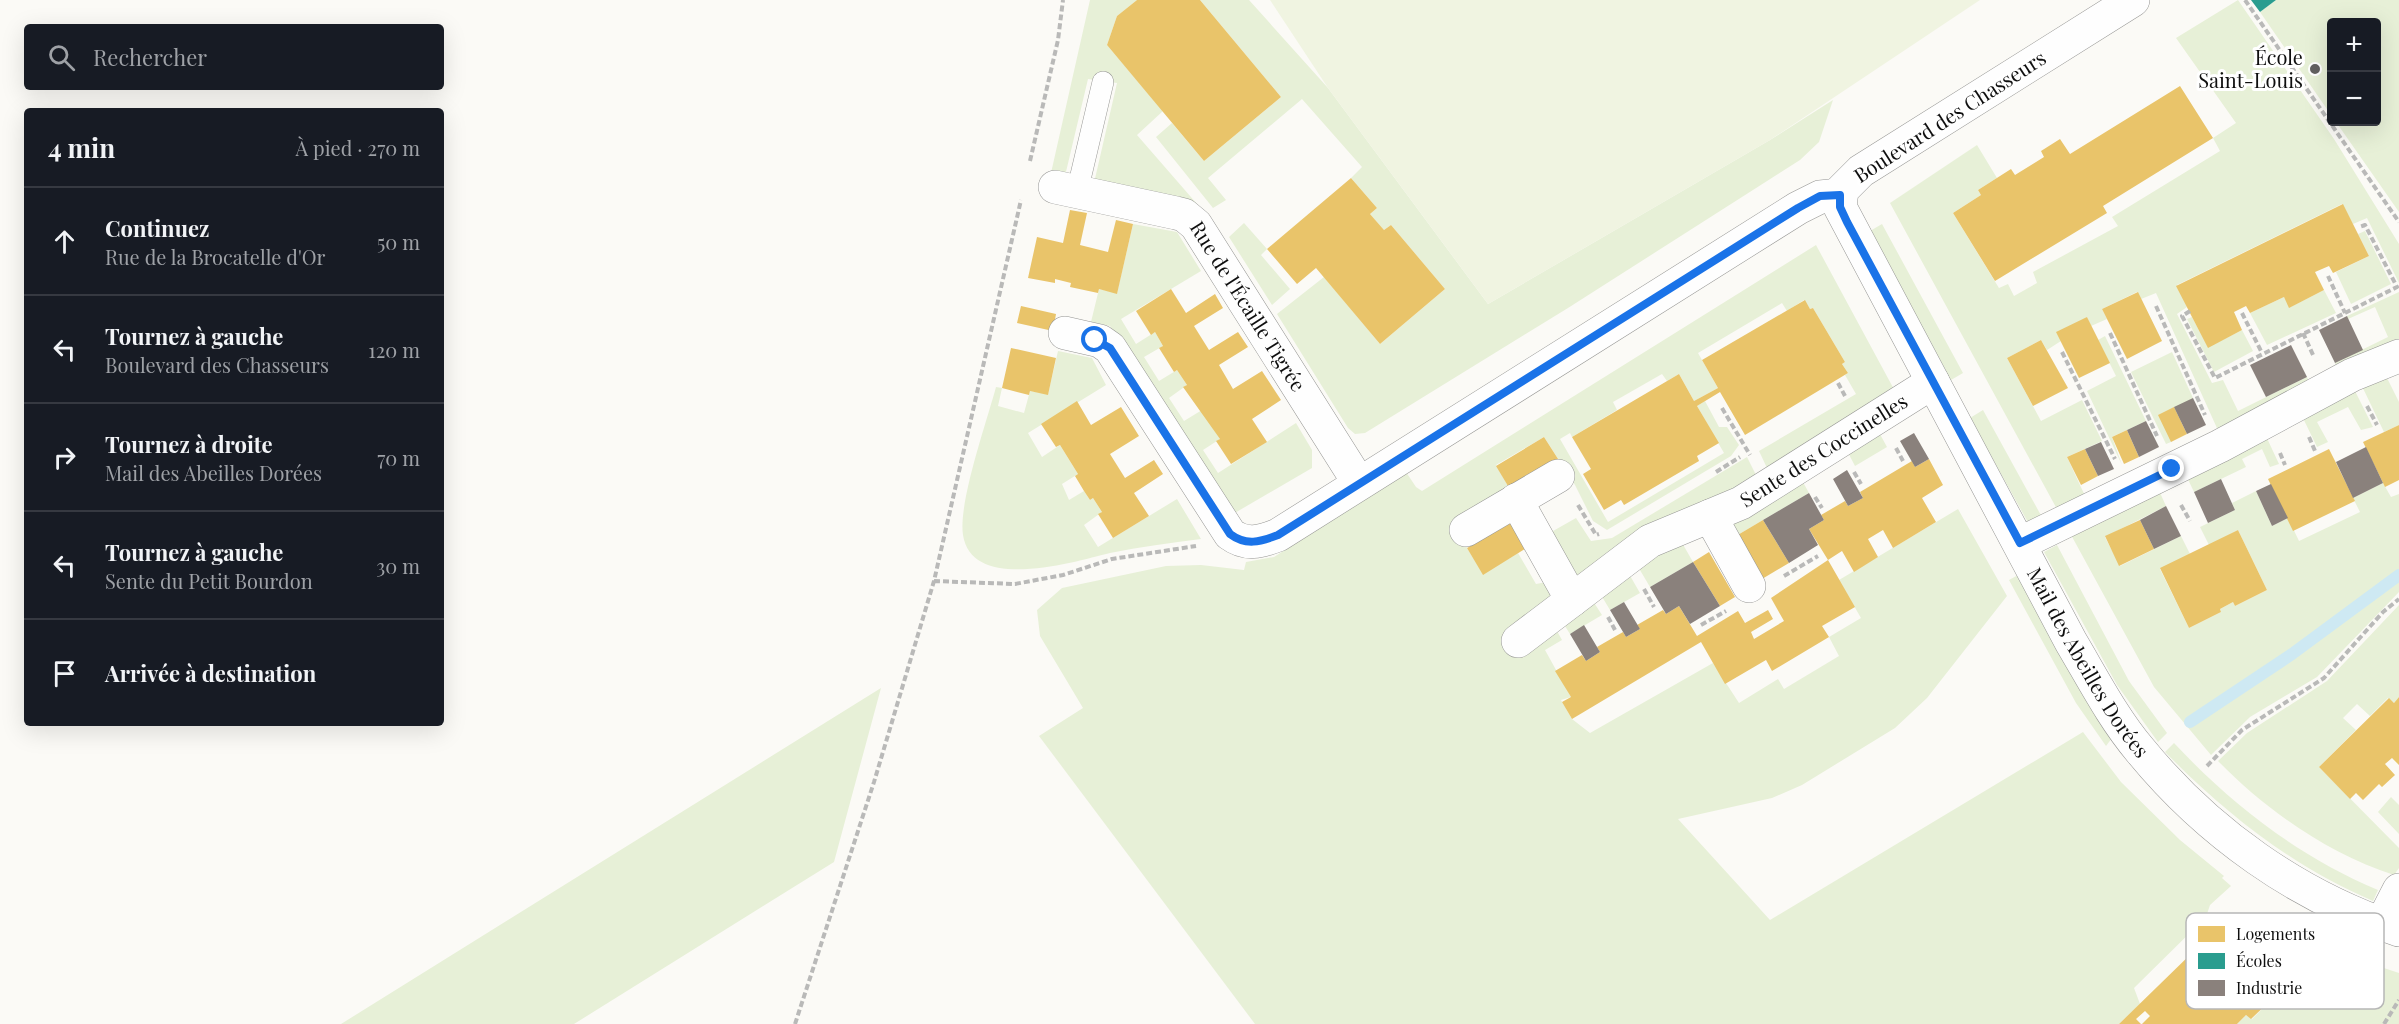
<!DOCTYPE html>
<html lang="fr">
<meta charset="utf-8">
<style>
body{margin:0;font-family:"Playfair Display",serif;background:#242831;color:#f1f3f6}
.controls{position:absolute;right:18px;top:18px;display:grid;overflow:hidden;border-radius:6px;box-shadow:0 6px 24px #0002}
.controls button{width:54px;height:54px;display:grid;place-items:center;padding:0;border:0;border-bottom:2px solid #363941;background:#171b24;color:#f1f3f6;font:30px sans-serif}
.stop{position:absolute;width:18px;height:18px;margin:-14px;border:4px solid #1a73e8;border-radius:50%;background:#fff}
.stop.end{background:#1a73e8;border-color:#fff;box-shadow:0 2px 6px #0008}
.list{margin:0;padding:0;list-style:none}
h2{display:flex;justify-content:space-between;align-items:center;height:78px;margin:0;padding:0 24px;font-size:26px}
h2 small{font-size:20px;font-weight:400;color:#9ea1a6}
.list li{display:grid;grid-template-columns:39px 1fr auto;gap:18px;align-items:center;box-sizing:border-box;height:108px;padding:0 24px;border-top:2px solid #363941}
.list b{display:block;font-size:22px;white-space:nowrap}
.list p{margin:0;font-size:20px;white-space:nowrap;color:#9ea1a6}
.list em{font-size:20px;font-style:normal;color:#9ea1a6}
.icon{flex:none;width:33px;height:33px;fill:none;stroke:currentColor;stroke-width:2;stroke-linecap:round;stroke-linejoin:round}
.map{position:relative;flex:none;width:2399px;height:1024px;overflow:hidden}
.search{position:absolute;background:#171b24;box-shadow:0 6px 24px #0002;left:24px;top:24px;width:420px;height:66px;display:flex;align-items:center;gap:15px;box-sizing:border-box;padding:0 21px;border-radius:6px;color:#9ea1a6;font-size:22px}
.panel{position:absolute;background:#171b24;box-shadow:0 6px 24px #0002;left:24px;top:108px;width:420px;height:618px;border-radius:6px}
.map>svg:first-child{display:block}
.green{fill:#e7f0d7}
.pitch{fill:#f0f4e1}
.homes{fill:#e9c46a}
.schools{fill:#2a9d8f}
.industry{fill:#8a817c}
.lines{fill:none;stroke-linecap:round;stroke-linejoin:round}
.stream{stroke:#cee9f3;stroke-width:12}
.lane-casing{stroke:#959593;stroke-width:22}
.street-casing{stroke:#959593;stroke-width:34}
.path{stroke:#b9b9b8;stroke-width:4;stroke-dasharray:6 3;stroke-linecap:butt}
.lane{stroke:#fefefe;stroke-width:21}
.street{stroke:#fefefe;stroke-width:33}
.route{stroke:#1a73e8;stroke-width:8}
.poi-dot{fill:#626160;stroke:#fff;stroke-width:2}
.labels{text-anchor:middle;stroke-width:6;stroke-linejoin:round;paint-order:stroke}
.poi-label{font-size:20px;fill:#0f0f0f;stroke:#fff;text-anchor:end}
.street-label{font-size:20px;fill:#0f0f0f;stroke:#fff}
.key{fill:#fff;stroke:#b7b7b7;stroke-width:1.5}
.key-label{font-size:16px;fill:#0f0f0f}
</style>
<div class="map">
<svg width="2399" height="1024" viewBox="0 0 2399 1024">
<rect width="100%" height="100%" fill="#fbfaf6"/>
<path class="green" d="M1090 0H1137L1117 16 1107 45 1163 111 1137 135 1197 204 1094 183 1117 83 1088 79 1065 176 1051 173Z
M1200 0H1249L1328 88 1488 304 1770 140 1833 100 1819 142 1800 160 1568 308 1365 433 1355 434 1348 428 1277 314 1324 277 1380 344 1445 289 1391 225 1384 230 1370 214 1377 208 1351 178 1362 167 1302 99 1208 178 1226 200 1213 208 1156 137 1172 123 1204 161 1281 97Z
M2238 0 2334 139 2399 244V283L2367 218 2353 224 2342 204 2177 285 2187 307 2177 314 2212 383 2223 380 2238 411 2307 377 2312 387 2221 437 2156 293 2141 299 2137 292 2102 309 2107 319 2091 326 2087 317 2061 341 2047 350 2041 340 2007 358 2041 421 2082 400 2102 441 2067 457 2086 498 2058 511 1890 203 1977 145 1997 178 1978 190 1981 195 1953 213 1999 288 2008 284 2014 296 2037 283 2033 272 2118 226 2112 217 2220 151 2213 138 2236 123 2176 38Z
M2276 0H2399V212L2336 122H2376V22H2332L2331 115 2260 12Z
M1244 223 1267 249 1261 255 1290 289 1272 305 1229 237Z
M1133 224 1177 232 1201 271 1121 319 1136 344 1155 332 1163 346 1144 357 1159 381 1177 370 1187 385 1169 398 1184 421 1202 410 1220 439 1203 450 1218 473 1296 423 1312 450V468L1233 514 1207 481 1110 326 1091 322 1099 289 1117 293Z
M1882 224 1963 373 1951 380 1870 231Z
M2365 231 2391 284 2351 304 2336 272 2369 256 2358 234Z
M1816 245 1896 393 1767 468 1759 451 1856 394 1845 375 1848 373 1842 364 1845 362 1813 308 1810 309 1804 300 1787 311 1782 303 1698 353 1718 388 1694 401 1679 374 1667 381 1662 374 1613 402 1617 410 1572 437 1570 433 1560 439 1608 522 1724 453 1697 406 1705 401 1719 427H1727L1739 445 1731 456 1607 530 1593 521 1575 485 1544 437 1496 465 1511 491 1453 525 1483 574 1518 553 1536 584 1547 582 1552 585 1553 624 1562 640 1545 650 1571 697 1561 700 1572 719 1590 733 1713 663 1739 703 1778 679 1784 689 1839 656 1829 637 1861 618 1839 580 1958 509 2007 596 1927 698 1895 728 1802 785 1772 798 1678 819 1770 920 2083 732 2121 782 2180 840 2224 876 2222 878 2231 886 2210 905 2206 917 2134 988 2140 1004 2119 1024H1255L1039 736 1083 708 1040 636 1037 610 1062 588 1166 566 1201 565 1244 570 1246 562 1274 557 1406 472 1416 487 1422 491Z
M2324 290 2336 313 2267 345 2250 313 2284 297 2290 307Z
M2399 292V346L2338 372 2335 363 2388 337 2375 307 2348 319 2347 316Z
M2192 317 2208 347 2242 330 2253 351 2214 372 2187 319Z
M2105 336 2146 421 2112 437 2122 465 2087 391 2116 376 2098 340Z
M1058 351 1092 358 1106 385 1028 433 1042 457 1060 445 1078 474 1062 484 1069 500 1084 491 1090 500 1093 498 1102 512 1084 525 1098 547 1177 499 1201 539C1170 543 1140 547 1110 553 1074 562 972 593 963 535 958 503 987 421 996 387L1002 388 998 406 1024 413 1030 391 1048 394Z
M2172 352 2193 398 2171 442 2166 444 2131 372Z
M2383 370 2399 402V425L2384 432 2360 382Z
M2352 385 2373 427 2361 430 2348 407 2317 422 2328 442 2317 447 2301 414Z
M1983 410 2043 519 2030 526 1970 418Z
M1875 425 1887 447 1855 466 1844 445Z
M2265 434 2279 464 2270 467 2262 449 2242 459 2246 467 2194 492 2184 471Z
M1747 457 1760 483 1576 586 1546 535 1576 518 1591 541 1612 538Z
M1799 475 1809 493 1736 536 1726 519Z
M2383 483 2391 497 2399 494V592L2317 677 2250 717 2211 755 2154 687 2070 533 2157 486 2166 506 2105 537 2120 566 2181 536 2190 554 2160 569 2189 628 2221 612 2220 609 2233 602 2235 606 2267 590 2238 530 2209 545 2200 527 2235 510 2232 503 2256 491 2272 526 2288 518 2299 541 2360 512 2353 498Z
M1677 534 1693 562 1650 587 1634 560Z
M2057 545 2129 681 2167 733 2158 742 2117 685 2044 552Z
M1625 567 1640 593 1610 610 1598 590Z
M2018 575 2085 698 2112 738 2106 746 2076 703 2009 580Z
M1589 595 1602 615 1570 634 1560 618Z
M2399 605V697L2394 703 2388 698 2370 716 2357 704 2343 718 2356 730 2319 767 2399 848V868L2394 875C2328 854 2266 810 2218 761L2247 733 2327 681Z
M881 688 834 862 574 1024H341Z
M2174 743C2232 805 2299 857 2378 890L2373 901C2293 867 2226 814 2165 752Z
M2391 797 2399 805V834L2378 812Z
M2272 915C2314 937 2353 959 2399 973V1024H2237L2246 1015 2252 1019 2271 1000 2246 974 2240 980 2235 974 2228 981 2216 969Z"/>
<path class="pitch" d="M1270 0H1980L1770 140 1488 304 1328 88Z"/>
<path class="homes" d="M1137 0H1200L1281 97 1204 161 1107 45 1117 16Z
M2180 86 2213 138 2103 206 2107 213 1995 281 1953 213 1981 195 1978 190 2011 169 2015 175 2044 157 2041 151 2060 139 2070 154Z
M1351 178 1377 208 1370 214 1384 230 1391 225 1445 289 1380 344 1316 268 1297 284 1267 249Z
M2343 204 2369 256 2333 273 2329 266 2315 272 2324 290 2289 308 2284 297 2250 313 2246 306 2234 312 2242 330 2208 348 2176 286Z
M1070 210 1087 213 1080 245 1108 252 1116 220 1133 224 1117 294 1099 289 1098 293 1070 287 1071 283 1055 279V283L1028 278 1037 237 1063 243Z
M1171 289 1186 313 1215 294 1223 308 1194 326 1209 350 1238 332 1248 347 1219 365 1233 389 1262 371 1281 400 1252 419 1267 442 1231 464 1216 441 1220 439 1183 387 1187 385 1177 370 1174 372 1159 348 1163 346 1155 332 1151 335 1136 311Z
M2138 292 2162 341 2127 359 2102 309Z
M1805 300 1810 309 1813 308 1845 362 1842 364 1848 373 1745 435 1720 392 1697 406 1719 443 1697 456 1699 461 1624 505 1621 500 1604 510 1583 474 1591 469 1572 437 1679 374 1694 401 1718 388 1702 360Z
M1021 306 1056 314 1053 331 1017 323Z
M2087 317 2110 363 2079 378 2056 332Z
M2041 340 2068 388 2033 406 2007 358Z
M1011 348 1056 358 1048 395 1030 391 1029 395 1002 388Z
M1077 401 1091 425 1121 407 1139 436 1110 454 1125 478 1154 460 1163 474 1134 493 1149 516 1113 538 1098 514 1102 512 1093 498 1090 500 1084 491 1075 476 1078 474 1060 445 1056 447 1041 424Z
M2174 407 2187 434 2171 442 2158 415Z
M2399 425V480L2385 487 2363 442Z
M2127 430 2139 457 2124 464 2112 437Z
M1544 437 1560 462 1511 491 1496 466Z
M2085 449 2098 476 2081 485 2067 457Z
M2329 449 2355 501 2293 531 2268 479Z
M1929 459 1943 485 1922 498 1936 522 1893 548 1883 530 1868 539 1878 557 1854 572 1842 551 1828 560 1809 529 1824 520 1821 515 1845 501 1848 506 1863 498 1860 492 1912 461 1915 467Z
M1516 520 1531 545 1483 575 1467 548Z
M1763 520 1789 563 1762 579 1736 536Z
M2140 520 2154 549 2119 566 2105 536Z
M2238 530 2267 590 2235 606 2233 602 2220 609 2221 612 2189 628 2160 568Z
M1709 552 1735 597 1720 606 1693 562Z
M1828 560 1855 607 1822 626 1829 637 1772 671 1766 660 1725 684 1701 642 1572 719 1562 702 1571 697 1555 671 1582 655 1586 661 1600 652 1597 647 1623 632 1626 637 1640 629 1637 625 1663 610 1666 614 1679 606 1697 636 1738 611 1745 623 1768 610 1773 619 1751 632 1754 639 1784 621 1771 598Z
M2399 697V765L2392 758 2385 764 2395 775 2382 787 2379 784 2363 800 2356 793 2350 799 2319 767 2389 698 2394 703Z
M2196 949 2228 981 2235 974 2240 980 2246 974 2271 1000 2251 1019 2246 1015 2237 1024H2142L2150 1016 2145 1011 2136 1019 2141 1024H2119Z"/>
<path class="schools" d="M2251 0H2276L2260 12Z"/>
<path class="industry" d="M2347 316 2363 350 2335 363 2319 330Z
M2291 345 2307 377 2266 397 2250 365Z
M2193 398 2206 425 2187 434 2174 407Z
M2146 421 2159 447 2139 457 2127 430Z
M1914 433 1929 459 1915 467 1900 441Z
M2101 442 2114 469 2098 476 2085 449Z
M2366 447 2383 483 2353 498 2336 462Z
M1847 470 1863 498 1848 506 1833 479Z
M2221 479 2235 510 2208 523 2194 492Z
M2271 484 2288 518 2272 526 2256 491Z
M1809 493 1824 520 1809 529 1818 545 1789 563 1763 520Z
M2166 506 2181 536 2154 549 2140 520Z
M1693 562 1720 606 1690 624 1679 606 1666 614 1650 587Z
M1624 602 1640 629 1626 637 1610 610Z
M1584 625 1600 652 1586 661 1570 634Z"/>
<g class="lines">
<path class="stream" d="M2190 722 2292 654 2399 575"/>
<defs>
<path id="lane" d="M1077 192 1103 82"/>
<g id="street">
<path id="s1" d="M2133 0 1861 171 1842 190 1840 207 2071 642C2093 679 2113 718 2140 750 2207 832 2298 897 2399 930"/>
<path id="s2" d="M1055 187 1176 213 1184 215 1196 225 1359 483"/>
<path d="M1065 333 1100 341 1110 348 1230 534C1246 546 1260 542 1278 535L1798 208 1820 197 1840 195"/>
<path d="M1516 500 1572 600"/>
<path d="M1710 516 1749 586"/>
<path d="M1466 530 1558 476"/>
<path d="M2021 543 2220 446 2352 375 2399 356"/>
<path id="s3" d="M1518 641 1650 541 1741 503 1933 382"/>
<path d="M2381 925 2399 890"/>
</g>
</defs>
<use href="#lane" class="lane-casing"/>
<use href="#street" class="street-casing"/>
<path class="path" d="M2245 0 2399 222
M1030 161 1058 40 1063 0
M2328 276 2345 313
M2156 306 2205 415
M2190 311 2182 316 2215 378 2397 287 2365 225 2359 227
M2242 313 2262 353
M2110 333 2157 436
M2303 333 2314 357
M2062 352 2115 459
M1838 383 1845 396
M2367 406 2377 425
M1722 408 1750 455
M2309 437 2315 451
M1896 448 1903 461
M2280 453 2285 465
M1716 472 1740 457
M1854 472 1861 484
M1815 497 1822 508
M1578 505 1596 535 1599 534
M2181 505 2190 521
M1784 576 1818 556
M934 581 1015 584 1063 575 1112 559 1196 546
M1644 589 1654 607
M1608 617 1615 630
M1701 625 1726 611
M2207 766 2242 730 2324 678 2383 612 2399 599
M795 1024 874 782 934 581 1021 200
M2384 1024 2399 1000"/>
<use href="#lane" class="lane"/>
<use href="#street" class="street"/>
</g>
<g class="lines">
<path class="route" d="M1095 340 1110 348 1230 534C1246 546 1260 542 1278 535L1798 208 1820 196 1840 195V207L1847 222 2020 543 2172 469"/>
</g>
<circle class="poi-dot" cx="2315" cy="69" r="6"/>
<g class="labels">
<g class="poi-label">
<text x="2303" y="65">École<tspan x="2303" dy="23">Saint-Louis</tspan></text>
</g>
<g class="street-label">
<text transform="translate(1950 117) rotate(-33)" y="7">Boulevard des Chasseurs</text>
<text dy="7" stroke="none"><textPath href="#s2" startOffset="244">Rue de l'Écaille Tigrée</textPath></text>
<text dy="7" stroke="none"><textPath href="#s3" startOffset="362">Sente des Coccinelles</textPath></text>
<text dy="7" stroke="none"><textPath href="#s1" startOffset="884">Mail des Abeilles Dorées</textPath></text>
</g>
</g>
<rect x="2186" y="913" width="198" height="96" rx="9" class="key"/>
<rect x="2198" y="926" width="27" height="16" fill="#e9c46a"/>
<rect x="2198" y="953" width="27" height="16" fill="#2a9d8f"/>
<rect x="2198" y="980" width="27" height="16" fill="#8a817c"/>
<g class="key-label">
<text x="2236" y="940">Logements</text>
<text x="2236" y="967">Écoles</text>
<text x="2236" y="994">Industrie</text>
</g>
</svg>
<div class="controls">
<button>+</button>
<button>−</button>
</div>
<div class="stop" style="left:1095px;top:340px"></div>
<div class="stop end" style="left:2172px;top:469px"></div>
<div class="search"><svg class="icon" aria-label="search" viewBox="0 0 24 24"><circle cx="10" cy="10" r="6"/><path d="M15 15l6 6"/></svg>Rechercher</div>
<section class="panel">
<h2>4 min<small>À pied · 270 m</small></h2>
<ul class="list">
<li><svg class="icon" aria-label="ahead" viewBox="0 0 24 24"><path d="M12 20V5M6 11l6-6 6 6"/></svg><div><b>Continuez</b><p>Rue de la Brocatelle d'Or</p></div><em>50 m</em></li>
<li><svg class="icon" aria-label="left" viewBox="0 0 24 24"><path d="M17 20v-9H6M10 6l-5 5 5 5"/></svg><div><b>Tournez à gauche</b><p>Boulevard des Chasseurs</p></div><em>120 m</em></li>
<li><svg class="icon" aria-label="right" viewBox="0 0 24 24"><path d="M7 20v-9h11M14 6l5 5-5 5"/></svg><div><b>Tournez à droite</b><p>Mail des Abeilles Dorées</p></div><em>70 m</em></li>
<li><svg class="icon" aria-label="left" viewBox="0 0 24 24"><path d="M17 20v-9H6M10 6l-5 5 5 5"/></svg><div><b>Tournez à gauche</b><p>Sente du Petit Bourdon</p></div><em>30 m</em></li>
<li><svg class="icon" aria-label="arrive" viewBox="0 0 24 24"><path d="M6 21V4h12l-3 4 3 4H6"/></svg><div><b>Arrivée à destination</b></div></li>
</ul>
</section>
</div>
